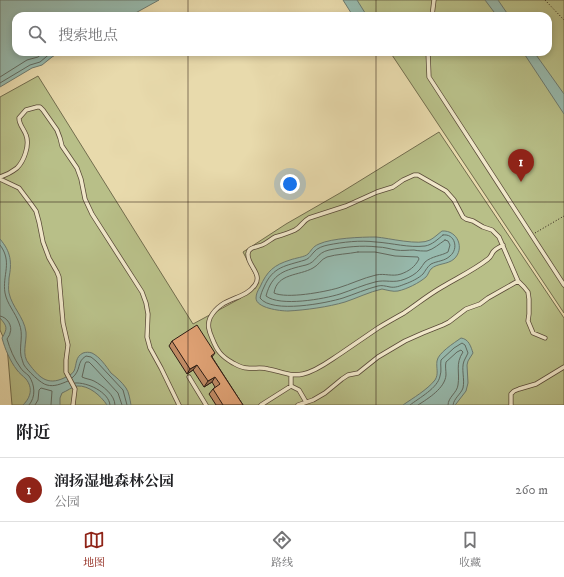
<!DOCTYPE html>
<html lang="zh">
<meta charset="utf-8">
<style>
body{margin:0;font-family:"IM FELL DW Pica","Noto Serif SC",serif;background:#f2f2f2;color:#202124}
.you{position:absolute;left:290px;top:184px;width:14px;height:14px;margin:-10px;border:3px solid #fff;border-radius:50%;background:#1a73e8;box-shadow:0 0 0 6px #1a73e833}
.badge{display:grid;place-items:center;width:26px;height:26px;border-radius:50%;background:#8f2418;color:#fff;font-size:13px;font-weight:700}
.pin{position:absolute;translate:-50% -33px;filter:drop-shadow(0 1px 2px #0008)}
.pin::after{content:'';position:absolute;top:21px;width:14px;height:12px;background:inherit;clip-path:polygon(0 0,100% 0,50% 100%)}
.list{margin:0;padding:0;list-style:none}
h2{display:flex;justify-content:space-between;align-items:center;height:52px;margin:0;padding:0 16px;font-size:17px}
h2 small{font-size:13px;font-weight:400;color:#757577}
.list li{display:grid;grid-template-columns:26px 1fr auto;gap:12px;align-items:center;box-sizing:border-box;height:64px;padding:0 16px;border-top:1px solid #e0e0e0}
.list b{display:block;font-size:15px;white-space:nowrap}
.list p{margin:0;font-size:13px;white-space:nowrap;color:#757577}
.list em{font-size:13px;font-style:normal;color:#757577}
.icon{flex:none;width:22px;height:22px;fill:none;stroke:currentColor;stroke-width:2;stroke-linecap:round;stroke-linejoin:round}
.map{position:relative;flex:none;width:564px;height:405px;overflow:hidden}
.search{position:absolute;background:#fff;box-shadow:0 2px 6px #0003;left:12px;right:12px;top:12px;height:44px;display:flex;align-items:center;gap:10px;box-sizing:border-box;padding:0 14px;border-radius:12px;color:#757577;font-size:15px}
.sheet{height:116px;background:#fff}
nav{display:flex;justify-content:space-around;align-items:center;box-sizing:border-box;height:56px;border-top:1px solid #e0e0e0;background:#fff;font-size:11px;color:#757577}
nav a{display:grid;justify-items:center;gap:2px}
nav .on{color:#8f2418}
.map>svg:first-child{display:block}
.green{fill:#b8bf88;stroke:#726d4e}
.water{fill:#97baae;stroke:#6c7a70}
.lines{fill:none;stroke-linecap:round;stroke-linejoin:round}
.shore{stroke:#616a60;stroke-width:1}
.lane-casing{stroke:#5a4b39;stroke-width:5}
.path{stroke:#2b1b13;stroke-width:1;stroke-dasharray:1 2;stroke-linecap:butt}
.lane{stroke:#f0e7c9;stroke-width:3.5}
.wall{fill:#c18b65;stroke:#2b1b13}
.shaded-wall{fill:#9d7152;stroke:#2b1b13}
.building{fill:#e0a275;stroke:#2b1b13}
.grid{fill:none;stroke:#2b1b13;stroke-width:1;stroke-opacity:0.55}
</style>
<div class="map">
<svg width="564" height="405" viewBox="0 0 564 405">
<rect width="100%" height="100%" fill="#e8daac"/>
<filter id="stains"><feTurbulence type="fractalNoise" baseFrequency=".005" numOctaves="4"/><feColorMatrix values="0 0 0 0 .2 0 0 0 0 .09 0 0 0 0 .02 0 0 0 .5 -.17"/></filter>
<radialGradient id="worn" r=".72"><stop offset=".6" stop-color="#630" stop-opacity="0"/><stop offset="1" stop-color="#630" stop-opacity=".3"/></radialGradient>
<path class="green" d="M356 0H564V313L390 52H548V16H366Z
M38 76 193 324 241 298 258 281 243 252 286 224 340 193 439 132 564 318V405H12L7 346 0 330V97Z"/>
<path class="water" d="M0 0H159L130 16H16V52H60L52 57 42 65 32 68 0 87Z
M343 0H357L367 16H353Z
M485 0H498L509 16H497Z
M523 52H534L564 94V114Z
M442 231C458 230 465 249 454 259 447 265 437 263 431 269 429 271 428 275 426 277 419 283 407 289 398 291 393 292 387 290 382 289 369 292 357 298 345 302 328 307 306 310 288 311 280 311 256 308 256 298 256 294 258 290 260 287 267 271 274 265 290 260 295 258 305 257 308 254 312 250 312 247 319 244 332 238 361 237 376 237 389 238 419 246 430 240 434 238 438 234 442 231Z
M0 239C11 252 12 262 9 278 9 283 8 288 9 293 12 307 24 317 26 332 27 342 21 355 29 364 39 377 47 386 64 378 67 376 72 375 74 371 77 364 75 357 83 353 86 352 89 352 92 353 100 357 106 366 111 373 116 377 122 382 126 388 129 392 130 400 131 405H107C101 396 89 385 77 386 72 387 67 391 62 393L60 398V405H23C31 397 33 388 26 379 23 376 19 373 17 370 10 361 5 349 2 338 8 328 7 326 0 318Z
M461 338C469 339 471 347 473 353L468 361 467 365 468 383 466 391 456 404 455 405H403C413 398 427 390 435 380 439 374 436 368 437 361 438 353 454 343 461 338Z"/>
<g class="lines">
<path class="shore" d="M0 77 27 60 38 57 44 52
M0 83 30 65 40 62 52 52
M443 235C455 233 459 249 450 256 445 261 437 261 431 264 427 267 426 270 423 274 419 278 411 282 405 284 400 286 395 288 390 287 385 286 382 285 378 286 366 289 355 294 343 298 327 303 272 314 260 298 261 294 262 291 264 287 273 266 286 266 305 260 310 258 311 255 314 252 317 248 323 246 328 245 343 242 360 240 376 242 392 243 409 248 425 246 432 245 438 239 443 235Z
M445 240 448 241 450 245 448 252C441 256 432 256 425 262 423 264 422 267 420 269 416 274 410 277 405 279 393 284 386 279 375 282 363 285 352 290 340 294 324 299 280 307 266 296 272 273 285 270 306 265 317 262 316 253 329 250 344 247 362 245 378 247 384 247 390 249 396 250 402 251 408 250 414 250 418 251 423 251 427 251 434 249 439 244 445 240Z
M0 245C13 262 2 275 5 293 7 304 15 312 19 323 24 335 19 345 21 356 22 359 23 363 24 365 27 370 41 384 47 385 54 387 61 384 68 381
M358 252H375L395 256 418 257 419 259C415 267 409 271 401 274 392 277 385 273 376 275 363 278 351 284 338 288 324 292 287 299 274 293 277 273 299 276 313 268 319 265 321 259 327 257 337 254 348 254 358 252Z
M0 316C7 317 13 326 10 333 10 335 8 337 7 339 10 349 14 359 20 367 22 371 26 373 29 376 35 385 36 397 29 405
M72 378C82 370 76 362 86 356L91 357 96 361 123 390 127 405
M75 383C87 382 109 392 110 405
M35 405 38 400 39 390 41 388 52 391 51 405
M115 405C115 395 103 386 94 381 90 379 86 379 82 377L85 364 86 362H89L92 365 118 393 122 405
M410 405C419 398 438 388 440 376 442 371 440 365 441 360L454 348 462 343 465 345 468 353C467 356 465 358 464 361 461 369 465 379 463 388 461 394 454 398 453 405
M418 405C429 398 445 388 446 375 446 370 445 366 446 362L457 352 461 350 463 352C455 364 460 372 458 385 457 393 448 397 448 405"/>
<defs>
<path id="lane" d="M432 16 434 0
M428 52 429 77 564 285
M0 177C6 175 12 172 17 168 24 161 30 145 26 135 24 129 19 125 19 118L26 110 37 107H40L43 110 57 130 60 138 62 146 77 168 81 179 85 199 92 214 142 292 146 303 148 314 147 337 150 348 161 368 179 405
M0 179 19 188 31 204 36 211 39 222 43 242 49 258 57 272 59 277 63 323 68 345 66 360V372L75 389 73 405
M503 245C500 247 495 249 493 252 491 255 491 257 488 259 474 270 457 278 442 287 428 295 417 304 404 313 395 318 386 323 378 328 365 337 353 345 340 354 329 361 317 371 303 374 290 377 280 371 268 369 261 367 254 369 247 368 242 368 237 365 233 363 221 356 217 351 212 338 209 331 207 325 210 318 221 296 244 301 255 285 263 274 247 265 248 254 248 247 257 247 262 245 267 243 271 239 275 237 282 235 289 233 295 230 301 227 303 221 309 218L346 206 377 192 393 187 403 180 414 175H418L446 191 454 200 463 217 466 219 473 221 483 227 492 230 499 237 518 281 524 287 528 292 529 299V314L528 321 533 333 545 338
M189 377 206 405
M291 386V375
M261 405 291 386 299 390 306 402
M298 405 313 400 325 393 342 379 348 375 358 373 378 357 405 341 423 333 443 325 449 322 466 309 480 304 488 298 518 281
M511 405V394L514 391 519 389 536 384 564 367"/>
</defs>
<use href="#lane" class="lane-casing"/>
<path class="path" d="M545 0 564 20
M535 233 564 216"/>
<use href="#lane" class="lane"/>
</g>
<path class="wall" d="M172 341 215 353 212 357 243 405H216L209 394 213 389 215 387 212 382 204 387 193 370 187 374 169 346Z"/>
<path class="shaded-wall" d="M197 365 193 370 187 374 190 369Z
M215 377 212 382 204 387 208 381Z"/>
<path class="building" d="M197 325 215 353 211 356 243 405H223L213 389 220 384 215 377 208 381 197 365 190 369 172 341Z"/>
<path class="grid" d="M188 0V16M376 0V16M188 52V405M376 52V405M0 202H564"/>
<rect width="100%" height="100%" filter="url(#stains)"/>
<rect width="100%" height="100%" fill="url(#worn)"/>
</svg>
<div class="you"></div>
<div class="pin badge" style="left:521px;top:182px">1</div>
<div class="search"><svg class="icon" aria-label="search" viewBox="0 0 24 24"><circle cx="10" cy="10" r="6"/><path d="M15 15l6 6"/></svg>搜索地点</div>
</div>
<section class="sheet">
<h2>附近<small></small></h2>
<ul class="list">
<li><span class="badge">1</span><div><b>润扬湿地森林公园</b><p>公园</p></div><em>260 m</em></li>
</ul>
</section>
<nav>
<a class="on"><svg class="icon" aria-label="map" viewBox="0 0 24 24"><path d="M3 6l6-2 6 2 6-2v14l-6 2-6-2-6 2zM9 4v14M15 6v14"/></svg>地图</a>
<a><svg class="icon" aria-label="directions" viewBox="0 0 24 24"><path d="M12 3l9 9-9 9-9-9zM9 14v-3h6M13 9l2 2-2 2"/></svg>路线</a>
<a><svg class="icon" aria-label="saved" viewBox="0 0 24 24"><path d="M7 4h10v16l-5-4-5 4z"/></svg>收藏</a>
</nav>
